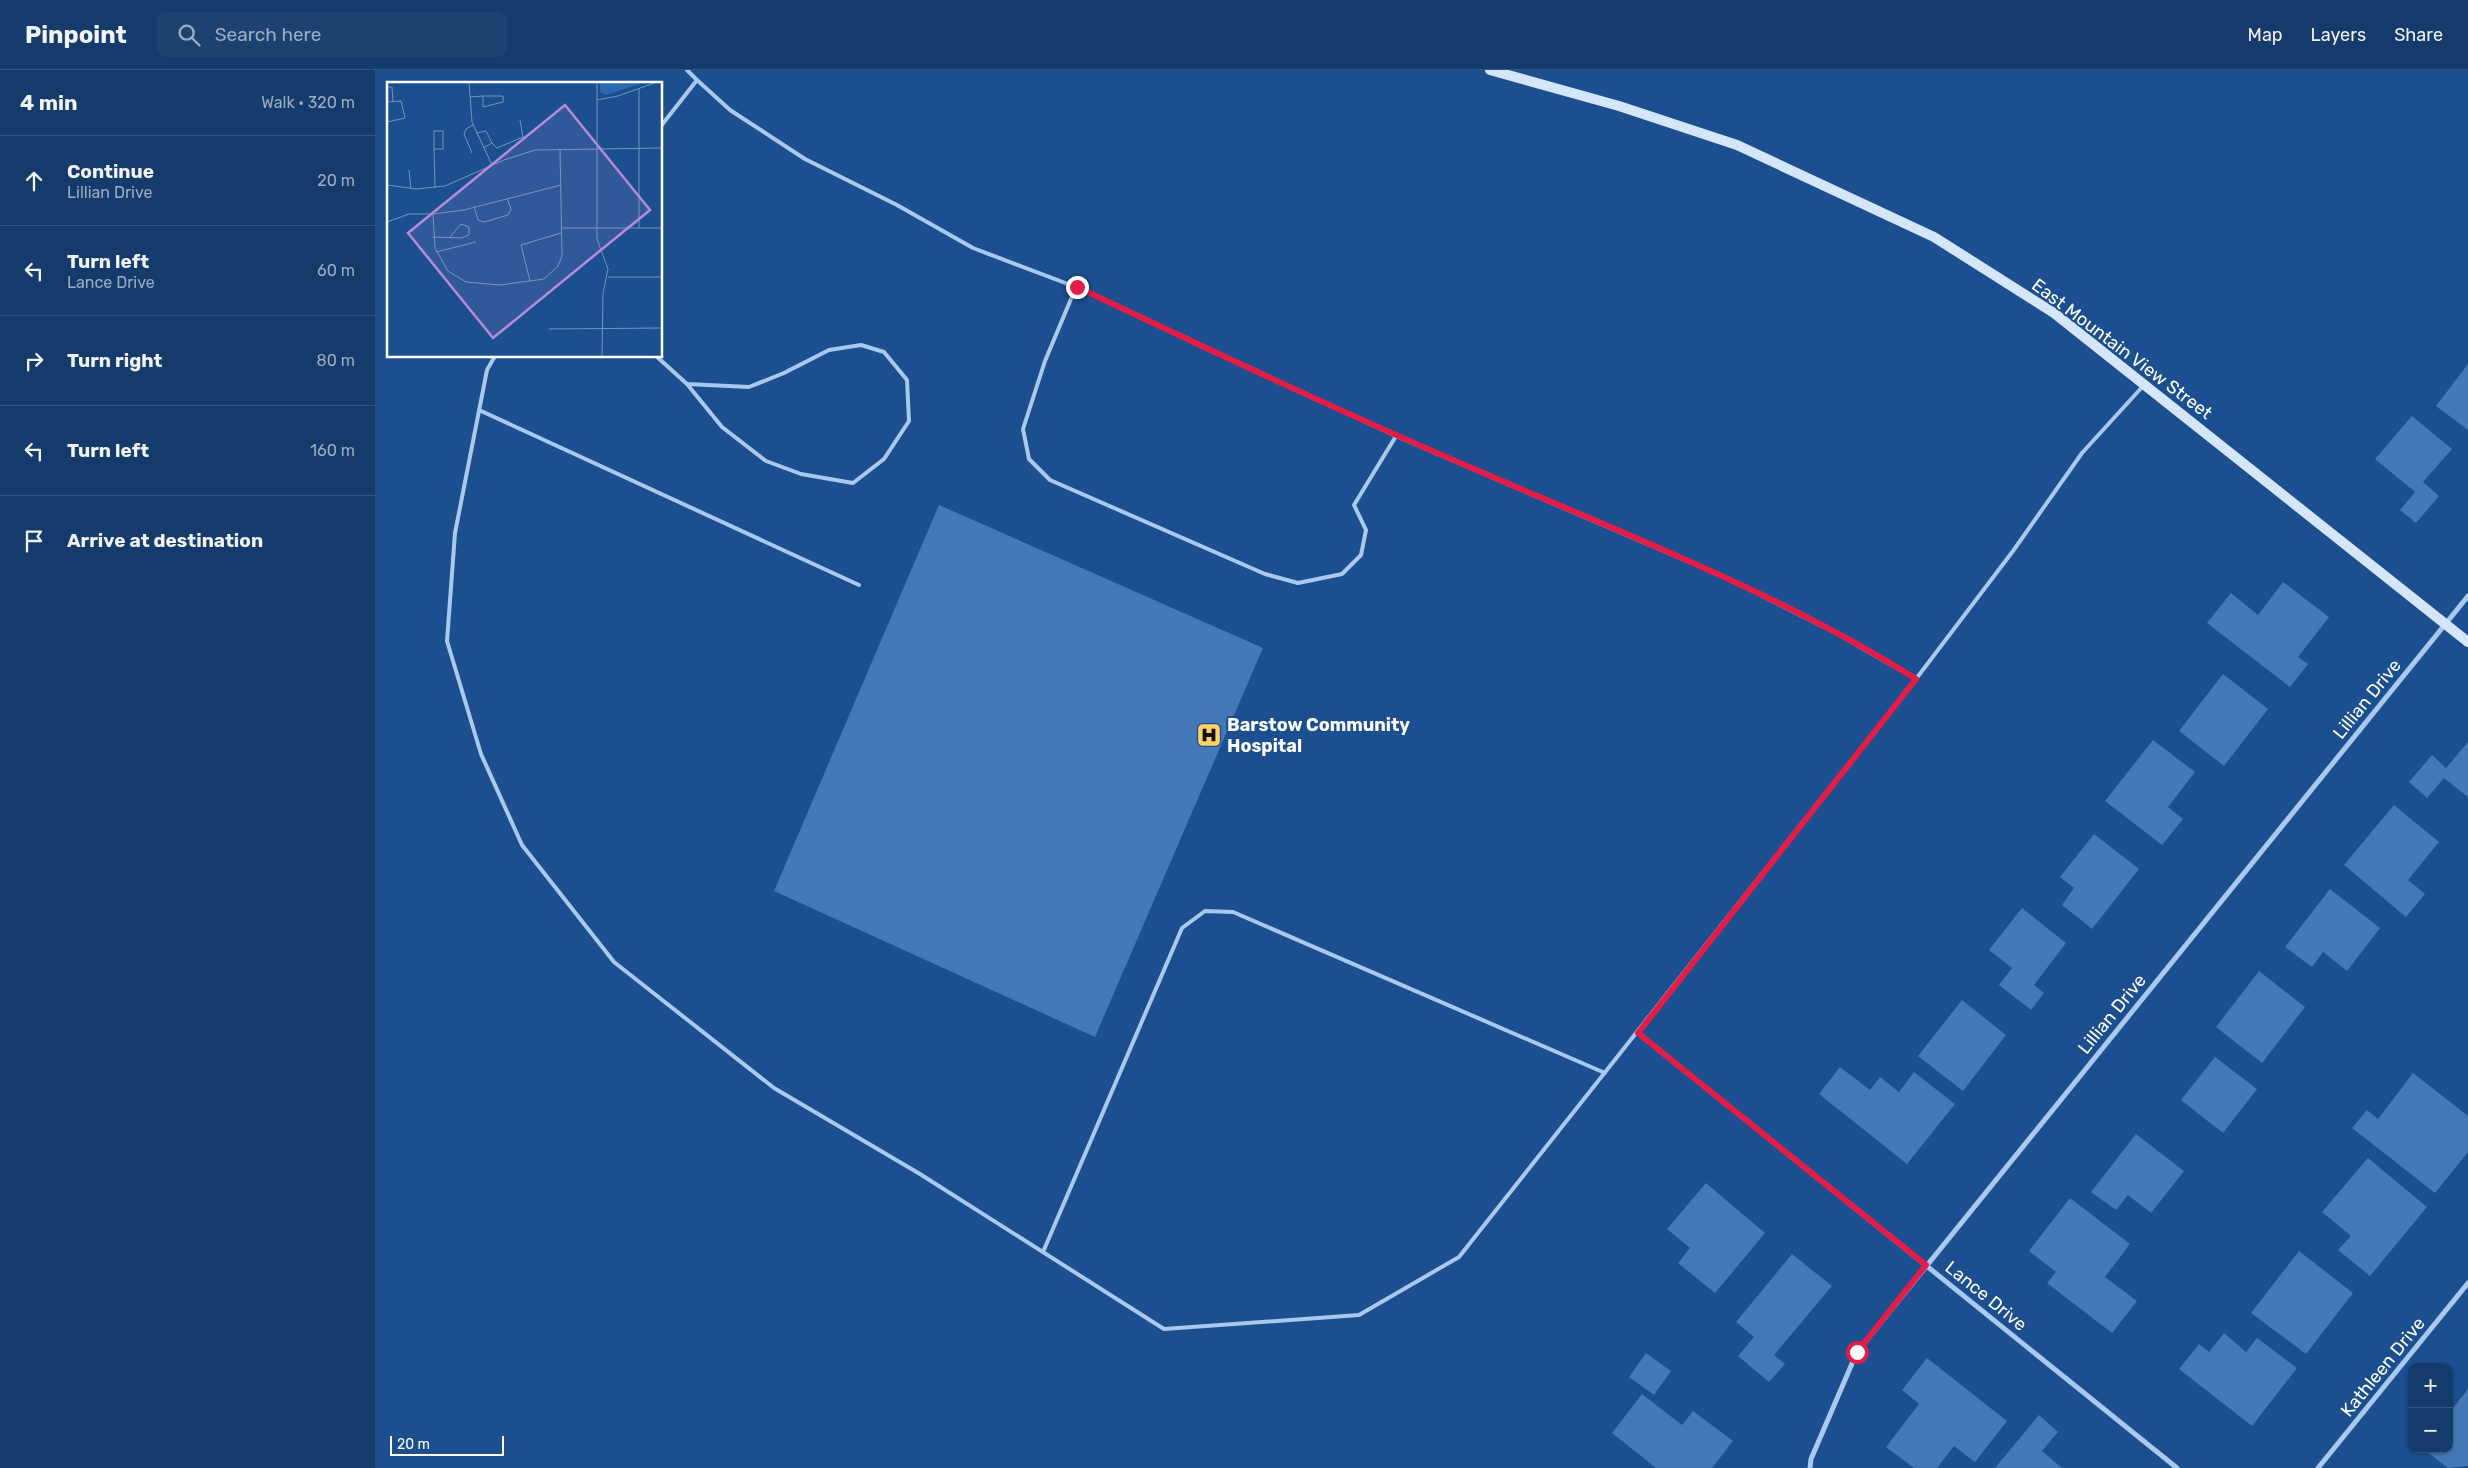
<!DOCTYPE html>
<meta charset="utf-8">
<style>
body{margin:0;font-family:Rubik,sans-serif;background:#1d4271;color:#f1f3f6}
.controls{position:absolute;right:15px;bottom:15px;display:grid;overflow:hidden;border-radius:10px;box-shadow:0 1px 4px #0004}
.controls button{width:45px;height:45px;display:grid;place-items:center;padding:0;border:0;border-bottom:1px solid #33557e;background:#143b6b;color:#f1f3f6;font:25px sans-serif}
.scale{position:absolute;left:15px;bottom:12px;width:114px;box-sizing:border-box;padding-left:5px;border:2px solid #fff;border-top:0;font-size:14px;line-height:18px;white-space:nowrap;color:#fff;-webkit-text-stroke:4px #1b4f8f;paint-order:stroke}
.stop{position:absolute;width:15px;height:15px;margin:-11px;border:4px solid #e11d48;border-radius:50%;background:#fff}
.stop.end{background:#e11d48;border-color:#fff;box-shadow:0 1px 5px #0008}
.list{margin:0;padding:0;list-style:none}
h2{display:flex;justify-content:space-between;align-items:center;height:65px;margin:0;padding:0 20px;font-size:21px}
h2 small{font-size:16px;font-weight:400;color:#9dadc1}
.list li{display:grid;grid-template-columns:32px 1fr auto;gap:15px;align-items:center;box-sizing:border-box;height:90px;padding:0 20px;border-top:1px solid #33557e}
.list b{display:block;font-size:19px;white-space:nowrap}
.list p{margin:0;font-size:16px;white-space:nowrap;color:#9dadc1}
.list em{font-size:16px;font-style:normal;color:#9dadc1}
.icon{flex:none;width:28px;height:28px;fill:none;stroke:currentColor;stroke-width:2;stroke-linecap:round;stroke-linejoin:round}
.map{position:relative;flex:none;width:2093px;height:1398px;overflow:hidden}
header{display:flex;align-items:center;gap:30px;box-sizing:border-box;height:70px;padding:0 25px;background:#143b6b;border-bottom:1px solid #33557e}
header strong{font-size:24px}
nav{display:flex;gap:28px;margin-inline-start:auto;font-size:18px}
.search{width:350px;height:45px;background:#1d4271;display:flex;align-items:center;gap:12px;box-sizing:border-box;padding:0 18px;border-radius:10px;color:#9dadc1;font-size:19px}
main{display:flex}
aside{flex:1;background:#143b6b}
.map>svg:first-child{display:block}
.building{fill:#4478b7}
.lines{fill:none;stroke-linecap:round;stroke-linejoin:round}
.lane{stroke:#a9c9ee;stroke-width:4}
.street{stroke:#a9c9ee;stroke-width:5}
.secondary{stroke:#d6e6fa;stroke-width:10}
.route{stroke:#e11d48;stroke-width:6}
.labels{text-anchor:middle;stroke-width:4;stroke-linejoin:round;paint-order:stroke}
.street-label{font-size:18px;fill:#fff;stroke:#1b4f8f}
.poi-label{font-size:18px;font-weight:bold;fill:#fff;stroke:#1b4f8f;text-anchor:start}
.inset-road{fill:none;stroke:#7695bc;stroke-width:1}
.view{fill:#b68bdc;fill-opacity:0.15;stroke:#b68bdc;stroke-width:2.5}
.inset-edge{fill:none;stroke:#fff;stroke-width:2.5}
</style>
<header>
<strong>Pinpoint</strong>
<div class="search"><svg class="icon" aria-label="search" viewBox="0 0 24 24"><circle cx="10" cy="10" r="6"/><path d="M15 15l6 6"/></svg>Search here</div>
<nav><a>Map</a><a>Layers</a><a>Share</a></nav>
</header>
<main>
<aside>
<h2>4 min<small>Walk · 320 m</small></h2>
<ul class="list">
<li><svg class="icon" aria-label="ahead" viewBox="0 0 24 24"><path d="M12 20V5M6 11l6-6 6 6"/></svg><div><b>Continue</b><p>Lillian Drive</p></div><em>20 m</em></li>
<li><svg class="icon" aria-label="left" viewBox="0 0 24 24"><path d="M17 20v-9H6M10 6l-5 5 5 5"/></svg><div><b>Turn left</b><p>Lance Drive</p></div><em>60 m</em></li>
<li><svg class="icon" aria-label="right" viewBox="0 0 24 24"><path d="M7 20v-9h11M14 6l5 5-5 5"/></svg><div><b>Turn right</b></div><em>80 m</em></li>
<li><svg class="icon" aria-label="left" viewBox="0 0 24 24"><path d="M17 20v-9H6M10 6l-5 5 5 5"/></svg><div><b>Turn left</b></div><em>160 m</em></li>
<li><svg class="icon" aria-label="arrive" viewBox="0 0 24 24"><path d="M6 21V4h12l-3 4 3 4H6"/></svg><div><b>Arrive at destination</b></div></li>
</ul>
</aside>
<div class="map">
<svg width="2093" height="1398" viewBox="0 0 2093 1398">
<rect width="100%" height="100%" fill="#1b4f8f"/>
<path class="building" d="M2093 294V360L2061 336Z
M2037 346 2077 379 2048 412 2064 426 2041 453 2025 440 2040 422 2000 389Z
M564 435 888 578 720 967 399 821Z
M1908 512 1954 547 1923 587 1933 594 1915 617 1832 553 1856 523 1883 545Z
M1848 604 1893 639 1849 696 1804 661Z
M1778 670 1820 702 1793 737 1808 749 1787 775 1730 731Z
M2093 672V727L2069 708 2052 728 2034 712 2057 685 2071 698Z
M2019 735 2064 772 2033 810 2050 824 2031 847 1969 795Z
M1719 764 1764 799 1717 859 1687 835 1699 818 1685 807Z
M1955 819 2005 858 1972 901 1948 882 1937 897 1910 877Z
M1647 838 1691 873 1659 915 1669 923 1656 940 1624 915 1637 898 1614 880Z
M1884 901 1930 937 1887 993 1841 957Z
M1587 930 1631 965 1588 1021 1543 986Z
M1840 987 1882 1019 1848 1063 1806 1030Z
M1465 997 1495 1020 1505 1007 1524 1022 1539 1002 1580 1034 1532 1094 1444 1024Z
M2038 1003 2093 1046V1082L2060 1123 1977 1058 1992 1040 2003 1049Z
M1761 1064 1809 1101 1776 1143 1753 1125 1741 1140 1716 1122Z
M1993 1088 2052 1137 1995 1206 1963 1180 1976 1166 1947 1142Z
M1331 1113 1390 1163 1340 1223 1303 1193 1315 1178 1292 1159Z
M1695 1128 1755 1174 1730 1207 1762 1231 1737 1263 1672 1213 1681 1202 1654 1181Z
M1924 1181 1978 1223 1931 1284 1876 1243Z
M1417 1184 1457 1216 1399 1285 1410 1294 1394 1312 1363 1286 1379 1267 1361 1252Z
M1849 1263 1871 1282 1882 1268 1922 1298 1877 1356 1804 1299 1824 1274 1834 1282Z
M1271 1283 1296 1301 1279 1325 1254 1307Z
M1552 1288 1632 1351 1600 1392 1579 1376 1562 1398H1539L1511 1377 1544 1334 1527 1320Z
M2093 1319V1396L2073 1398 2048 1379H2074V1343Z
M1267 1324 1307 1355 1318 1341 1358 1371 1337 1398H1281L1237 1363Z
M1664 1345 1683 1362 1667 1381 1687 1398H1620Z"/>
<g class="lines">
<path class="lane" d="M322 10 355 40 430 89 522 135 598 178 701 217 1021 366 1354 509 1461 563 1541 609
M286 56 322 10 312 0
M701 217 670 291 648 359 654 389 675 410 890 504 923 513 967 504 986 485 991 460 979 435 1021 366
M120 286 112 300 80 463 72 571 106 684 147 775 239 892 399 1018 545 1104 789 1259 984 1245 1084 1187 1541 609 1638 481 1707 383 1769 315
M281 286 312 314 347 357 391 391 426 404 478 413 509 389 534 351 532 310 509 282 486 275 454 280 409 303 374 317 312 314
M104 340 484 515
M668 1182 807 858 830 841 858 842 1230 1003"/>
<path class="street" d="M1263 963 1802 1398
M1435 1398 1436 1389 1482 1282 2093 526
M1943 1398 2093 1213"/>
<path class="secondary" d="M1115 0 1244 36 1362 75 1559 167 1679 243 2093 572"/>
</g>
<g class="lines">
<path class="route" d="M702 217C835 280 968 343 1104 401 1252 465 1404 523 1541 609L1263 963 1551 1195 1482 1282"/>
</g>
<defs>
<symbol id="hospital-square" viewBox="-11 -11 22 22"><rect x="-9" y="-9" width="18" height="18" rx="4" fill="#ffd166" stroke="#1b4f8f"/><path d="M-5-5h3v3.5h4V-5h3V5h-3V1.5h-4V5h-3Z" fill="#111"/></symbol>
</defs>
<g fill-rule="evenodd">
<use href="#hospital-square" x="820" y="651" width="28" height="28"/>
</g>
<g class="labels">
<g class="street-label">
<text transform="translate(1747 279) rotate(37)" y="6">East Mountain View Street</text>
<text transform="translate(1992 629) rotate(-51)" y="6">Lillian Drive</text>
<text transform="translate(1737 944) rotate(-51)" y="6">Lillian Drive</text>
<text transform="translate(1611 1226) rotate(39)" y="6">Lance Drive</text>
<text transform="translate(2008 1297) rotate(-51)" y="6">Kathleen Drive</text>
</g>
<g class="poi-label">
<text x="852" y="661">Barstow Community<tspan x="852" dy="21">Hospital</tspan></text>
</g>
</g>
<g transform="translate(12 12)">
<rect width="275" height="275" fill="#1b4f8f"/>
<path d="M213 0H259L219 13 213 10Z" fill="#2e69ad"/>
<path class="inset-road" d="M82 0 85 40 105 83M210 0V157L221 187 216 211 215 275M0 5H5L6 20M83 15 96 14H116V20L96 25V14M210 18 231 14 270 0M0 20 14 19 18 36 0 40M89 51 99 49 105 61 96 66M105 61 110 66 136 55 133 38M47 67H56V49H47V67L48 106M85 71 77 52 79 47 86 43M22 88 24 107M0 103 29 107 58 104 117 78 148 68 275 66M87 124 91 138 97 140 121 133 124 127 120 116M46 132 77 128 174 103M0 140 22 132H46L48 166 61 189 79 200 113 203 157 197 171 184 175 174 173 67M174 146H275M252 146V7M46 155 74 156 82 153V145L74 142 63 155M49 170 89 160M221 195H275M143 199 134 163 174 151M162 247 275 246"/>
<path class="view" d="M178 23 263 128 106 256 21 151Z"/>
<rect width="275" height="275" class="inset-edge"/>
</g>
</svg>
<div class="controls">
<button>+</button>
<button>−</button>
</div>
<div class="scale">20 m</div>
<div class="stop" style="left:1482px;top:1282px"></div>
<div class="stop end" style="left:702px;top:217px"></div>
</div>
</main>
